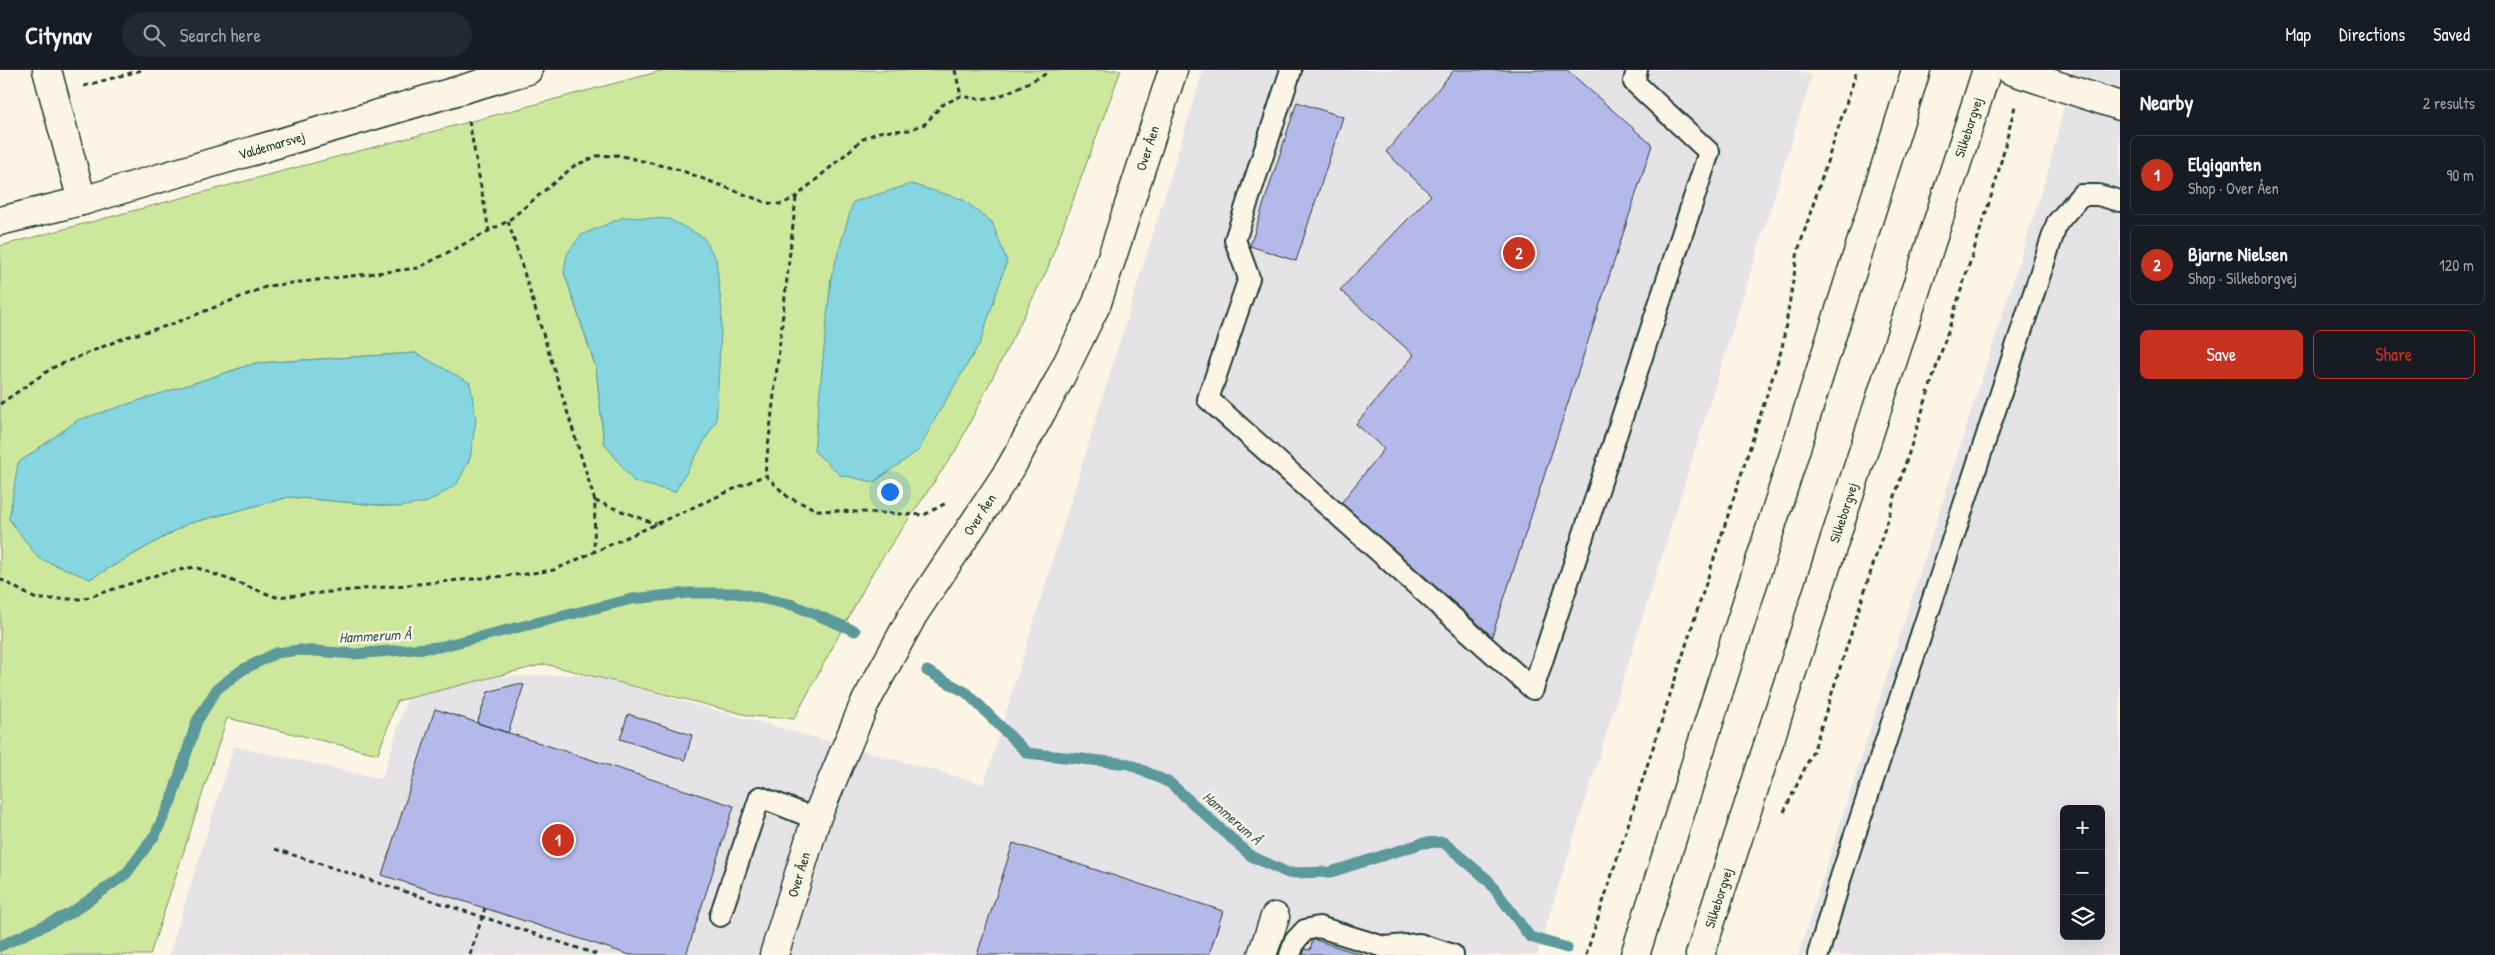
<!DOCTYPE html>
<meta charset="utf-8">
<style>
body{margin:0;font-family:"Patrick Hand",sans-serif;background:#242831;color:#f1f3f6}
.controls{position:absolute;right:15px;bottom:15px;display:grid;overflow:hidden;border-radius:8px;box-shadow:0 5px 20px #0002}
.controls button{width:45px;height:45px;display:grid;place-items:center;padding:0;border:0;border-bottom:1px solid #363941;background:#171b24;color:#f1f3f6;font:25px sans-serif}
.you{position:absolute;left:889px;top:421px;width:18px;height:18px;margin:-12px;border:4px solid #fff;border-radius:50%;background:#1a73e8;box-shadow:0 0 0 8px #1a73e833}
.badge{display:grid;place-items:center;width:32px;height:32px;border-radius:50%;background:#c8321e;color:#fff;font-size:16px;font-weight:700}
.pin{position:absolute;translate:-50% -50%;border:2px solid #fff;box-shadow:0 1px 5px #0006}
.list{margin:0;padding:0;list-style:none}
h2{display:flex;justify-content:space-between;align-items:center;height:65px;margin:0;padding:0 20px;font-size:21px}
h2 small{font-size:16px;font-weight:400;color:#9ea1a6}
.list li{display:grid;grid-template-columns:32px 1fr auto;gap:15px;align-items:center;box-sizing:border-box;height:80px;margin:0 10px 10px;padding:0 10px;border:1px solid #363941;border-radius:8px}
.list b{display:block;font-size:19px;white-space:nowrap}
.list p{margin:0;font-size:16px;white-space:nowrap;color:#9ea1a6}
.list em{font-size:16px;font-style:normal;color:#9ea1a6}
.actions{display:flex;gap:10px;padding:15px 20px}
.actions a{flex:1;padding:11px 0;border:1px solid #c8321e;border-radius:8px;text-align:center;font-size:18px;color:#c8321e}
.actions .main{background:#c8321e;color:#fff}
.icon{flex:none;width:28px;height:28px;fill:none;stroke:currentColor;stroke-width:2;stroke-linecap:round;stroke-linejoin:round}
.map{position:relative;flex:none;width:2120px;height:885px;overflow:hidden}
header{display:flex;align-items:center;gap:30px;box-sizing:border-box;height:70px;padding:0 25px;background:#171b24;border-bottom:1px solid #363941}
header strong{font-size:24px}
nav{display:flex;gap:28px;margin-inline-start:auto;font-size:18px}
.search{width:350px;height:45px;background:#242831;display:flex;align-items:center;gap:12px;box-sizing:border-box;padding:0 18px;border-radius:28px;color:#9ea1a6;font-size:19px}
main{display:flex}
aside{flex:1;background:#171b24}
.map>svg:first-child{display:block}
.built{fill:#e6e3e6;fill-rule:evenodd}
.green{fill:#cde79d;stroke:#769268;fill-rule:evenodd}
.water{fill:#85d6e0;stroke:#5c999b}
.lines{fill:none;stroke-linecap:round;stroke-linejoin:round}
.stream{stroke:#5c999b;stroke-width:11}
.building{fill:#b4b9ea;stroke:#1f3d34}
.lane-casing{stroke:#1f3d34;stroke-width:24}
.street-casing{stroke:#1f3d34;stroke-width:31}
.secondary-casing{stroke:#1f3d34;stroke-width:31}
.path{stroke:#1f3d34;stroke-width:3;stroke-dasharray:5 4;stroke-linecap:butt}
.lane{stroke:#fcf5e5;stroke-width:20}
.street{stroke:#fcf5e5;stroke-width:28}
.secondary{stroke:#fcf5e5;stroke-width:28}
.labels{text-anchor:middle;stroke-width:4.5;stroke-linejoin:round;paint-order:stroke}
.street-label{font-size:14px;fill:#1f3d34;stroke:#fcf5e5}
.water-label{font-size:15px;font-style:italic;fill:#335c56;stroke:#fcf5e5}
</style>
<header>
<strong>Citynav</strong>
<div class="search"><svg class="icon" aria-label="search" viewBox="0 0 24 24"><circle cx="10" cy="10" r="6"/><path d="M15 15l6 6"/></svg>Search here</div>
<nav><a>Map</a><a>Directions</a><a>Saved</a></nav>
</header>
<main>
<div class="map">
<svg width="2120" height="885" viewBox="0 0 2120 885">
<rect width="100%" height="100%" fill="#fcf5e5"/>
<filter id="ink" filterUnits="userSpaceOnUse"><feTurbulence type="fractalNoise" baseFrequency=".02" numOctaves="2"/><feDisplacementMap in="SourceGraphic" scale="10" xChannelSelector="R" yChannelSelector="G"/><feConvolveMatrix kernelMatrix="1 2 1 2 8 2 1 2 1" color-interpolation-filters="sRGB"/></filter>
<g filter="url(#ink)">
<path class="built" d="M1203 0H1796L1812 6 1537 885H169L234 676 382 709 413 609 585 604 984 714Z
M2073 0H2120V885H1798L2048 101ZM2064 739H2101V866H2064Z"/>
<path class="green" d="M665 0H1121L1047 200 956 380 874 500 794 649 751 646 545 594 397 631 378 684 227 648 150 885H0V176ZM716 189 604 373 596 298 564 202ZM416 283 399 437 289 427 187 454 90 509 18 393 78 351 256 293Z"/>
<path class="water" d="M911 114 962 129 992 152 1007 191 980 273 936 347 919 380 874 412 840 405 814 381 831 207 853 132Z
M624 147 669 149 703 167 716 189 722 242 716 351 675 422 634 412 604 373 596 298 564 202 567 184 581 165Z
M416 283 470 313 476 350 470 388 457 414 428 432 399 437 289 427 187 454 90 509 38 488 9 449 18 393 78 350 256 293Z"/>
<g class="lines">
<path class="stream" d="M927 601 967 623 1027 683 1129 694 1170 713 1251 786 1288 803 1331 802 1423 773 1443 772 1488 810 1530 867 1567 878
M0 876 71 843 126 804 155 765 171 731 197 651 217 619 242 600 276 583 300 580 354 584 439 577 632 529 688 523H737L793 535 855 561"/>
</g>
<path class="building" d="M1454 0H1567L1652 75 1492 566 1341 433 1384 379 1356 354 1414 285 1340 220 1431 125 1386 82Z
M1297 32 1343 47 1296 191 1250 176Z
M517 614 524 615 508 663 477 653 488 622Z
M435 639 734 736 686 885H630L382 805Z
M628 644 692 665 685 690 620 669Z
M1013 773 1223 841 1209 885H977Z
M1313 869 1363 885H1303L1305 879 1310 880Z"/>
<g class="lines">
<defs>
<path id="lane" d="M1291 0 1235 170 1249 208 1208 329 1533 619 1709 82 1634 12 1637 0
M720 846 760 727 816 749
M1290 885 1295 871 1305 860 1319 857 1384 877 1419 874 1453 885
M1818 885 1841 807 2057 153 2081 125H2098L2120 131"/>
<g id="street">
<path d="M47 0 82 131"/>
<path d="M2010 0 2120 36"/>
<path id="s1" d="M0 151 82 131 528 0"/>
<path d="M1262 885 1275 847"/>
</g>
<g id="secondary">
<path id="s2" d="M774 885 816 749 864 635 913 545 1010 399 1058 312 1097 233 1173 0"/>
<path d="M1635 885 1916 0"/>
<path id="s3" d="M1700 885 1987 0"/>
</g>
</defs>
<use href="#lane" class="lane-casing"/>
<use href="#street" class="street-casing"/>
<use href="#secondary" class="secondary-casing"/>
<path class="path" d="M955 0 961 26
M84 16 142 0
M469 51 489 161
M796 128 765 405 788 427 817 440 924 445 948 432
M508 151 595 431 594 482
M0 334 52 298 126 267 170 255 268 216 418 198 508 151 574 96 597 86 618 85 680 100 767 133 782 134 796 127 863 69 879 62 909 60 925 54 942 35 961 26 978 29 998 27 1044 5 1048 0
M595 431 656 454
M0 509 36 529H83L163 503 195 497 276 527 526 504 554 500 765 405
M1784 742 1814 679 1996 111 2015 36
M275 779 599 885
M470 885 485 838
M1586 885 1782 278 1798 181 1857 0"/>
<use href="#lane" class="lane"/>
<use href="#street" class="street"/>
<use href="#secondary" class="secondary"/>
</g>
</g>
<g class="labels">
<g class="street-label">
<text dy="5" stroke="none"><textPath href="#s3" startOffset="870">Silkeborgvej</textPath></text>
<text dy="5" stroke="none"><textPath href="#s1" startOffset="282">Valdemarsvej</textPath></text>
<text dy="5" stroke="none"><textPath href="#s2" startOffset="894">Over Åen</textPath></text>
<text dy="5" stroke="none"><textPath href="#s3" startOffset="465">Silkeborgvej</textPath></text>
<text dy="5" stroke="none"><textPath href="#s2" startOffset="489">Over Åen</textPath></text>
<text dy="5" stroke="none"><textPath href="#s2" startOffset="84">Over Åen</textPath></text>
<text dy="5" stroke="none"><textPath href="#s3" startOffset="60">Silkeborgvej</textPath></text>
</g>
<g class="water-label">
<text transform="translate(375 566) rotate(-3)" y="5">Hammerum Å</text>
<text transform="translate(1232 748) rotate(41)" y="5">Hammerum Å</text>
</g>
</g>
</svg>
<div class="controls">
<button>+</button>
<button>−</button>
<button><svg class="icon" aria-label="layers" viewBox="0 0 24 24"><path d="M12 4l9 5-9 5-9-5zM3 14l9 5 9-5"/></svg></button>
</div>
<div class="you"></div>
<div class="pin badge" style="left:558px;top:770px">1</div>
<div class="pin badge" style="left:1519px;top:183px">2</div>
</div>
<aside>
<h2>Nearby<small>2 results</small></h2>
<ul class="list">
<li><span class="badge">1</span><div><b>Elgiganten</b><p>Shop · Over Åen</p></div><em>90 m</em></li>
<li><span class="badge">2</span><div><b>Bjarne Nielsen</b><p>Shop · Silkeborgvej</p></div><em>120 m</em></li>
</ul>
<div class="actions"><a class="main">Save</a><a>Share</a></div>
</aside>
</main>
